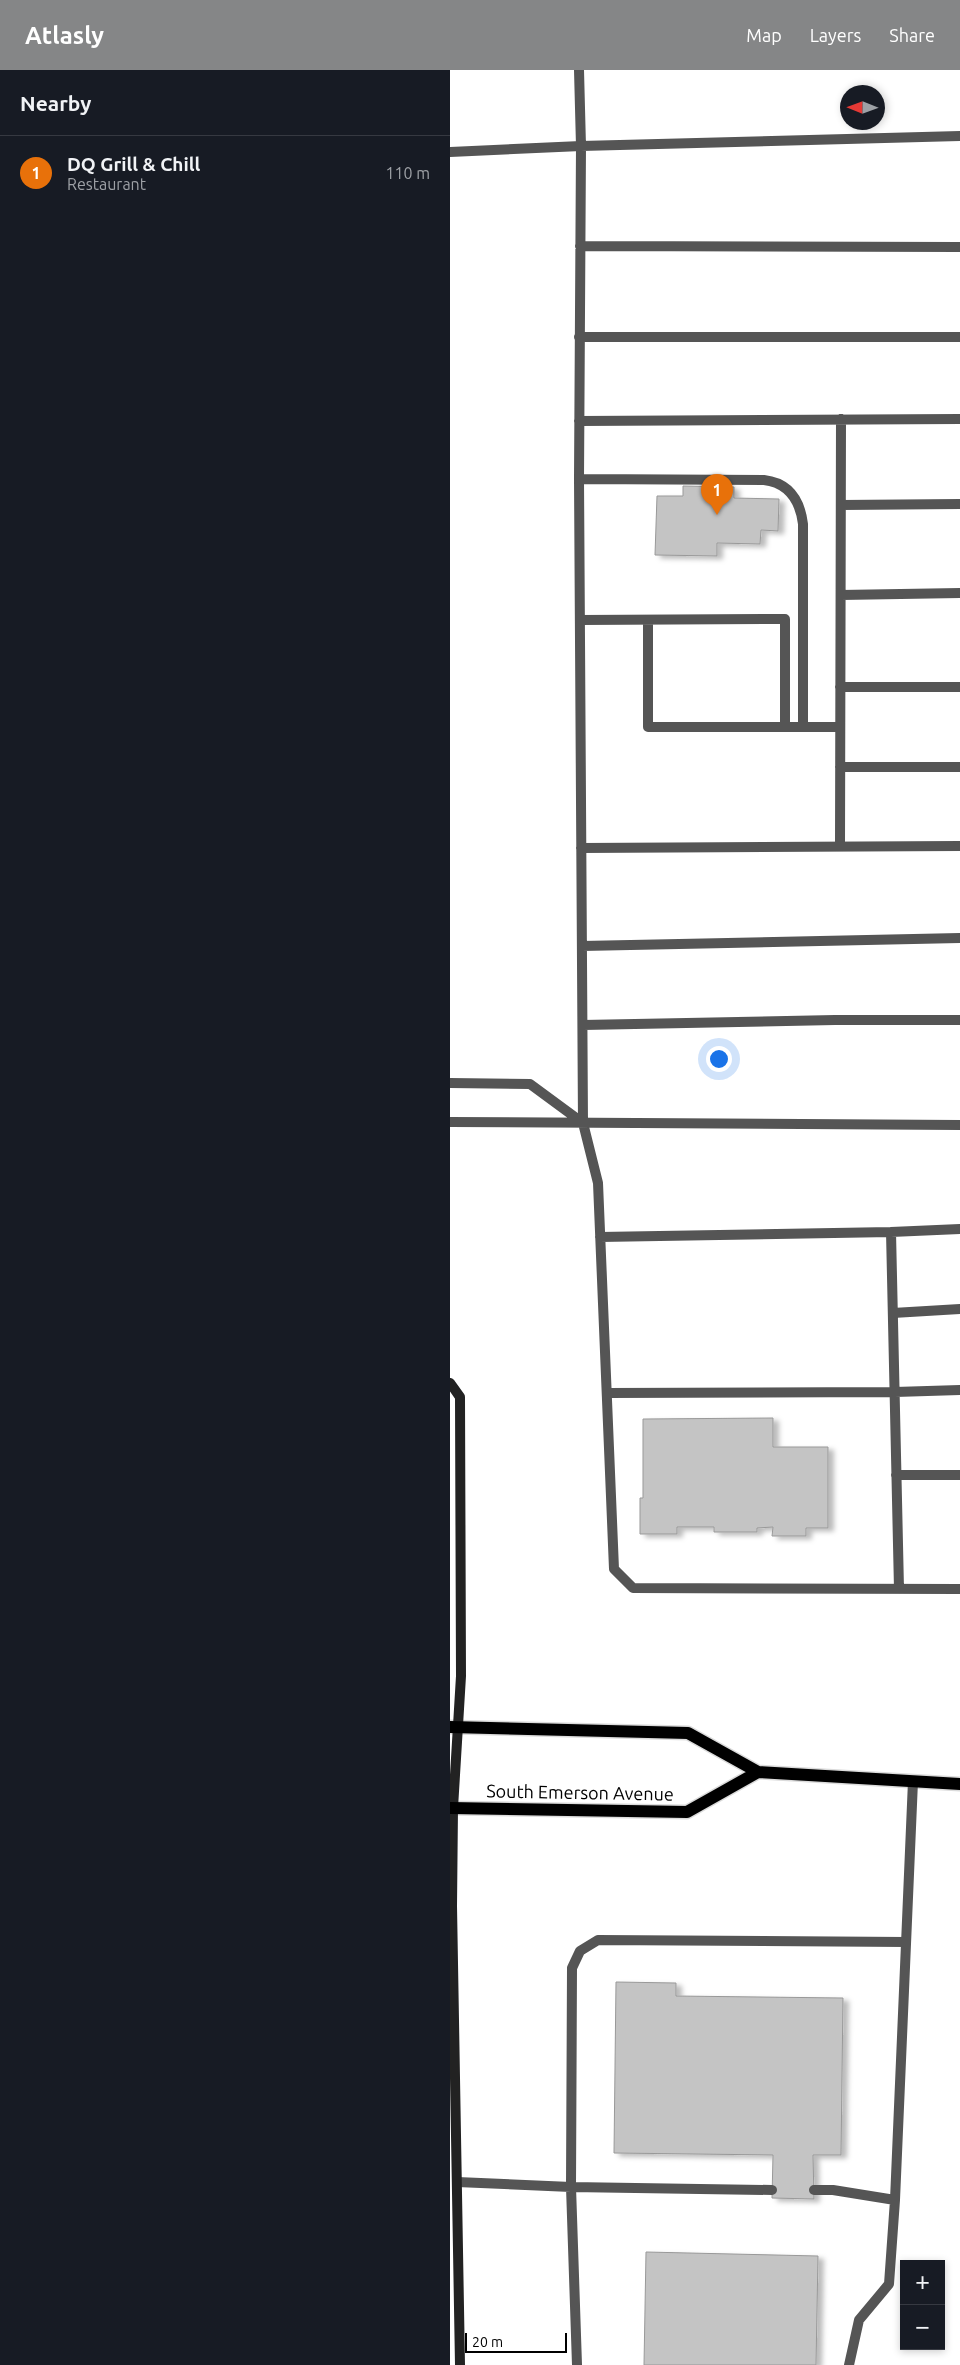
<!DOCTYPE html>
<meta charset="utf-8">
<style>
body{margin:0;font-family:Ubuntu,sans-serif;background:#20242c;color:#f1f3f6}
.controls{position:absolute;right:15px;bottom:15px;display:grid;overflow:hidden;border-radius:0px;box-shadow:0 2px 8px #0003}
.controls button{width:45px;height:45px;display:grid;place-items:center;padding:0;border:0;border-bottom:1px solid #363941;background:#171b24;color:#f1f3f6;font:25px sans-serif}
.compass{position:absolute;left:390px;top:15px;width:45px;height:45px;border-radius:50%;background:#171b24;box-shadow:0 2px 8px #0003;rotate:271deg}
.scale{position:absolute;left:15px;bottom:12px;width:102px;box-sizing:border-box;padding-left:5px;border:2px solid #000;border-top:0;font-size:14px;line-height:18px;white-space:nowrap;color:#000;-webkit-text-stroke:4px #fff;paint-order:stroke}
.you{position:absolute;left:268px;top:988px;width:18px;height:18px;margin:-12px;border:4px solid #fff;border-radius:50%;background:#1a73e8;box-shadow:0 0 0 8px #1a73e833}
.badge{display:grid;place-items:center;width:32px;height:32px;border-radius:50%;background:#858687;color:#fff;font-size:16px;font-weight:700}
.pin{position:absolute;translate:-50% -41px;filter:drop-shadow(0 1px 2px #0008)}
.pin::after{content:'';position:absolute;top:26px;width:18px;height:15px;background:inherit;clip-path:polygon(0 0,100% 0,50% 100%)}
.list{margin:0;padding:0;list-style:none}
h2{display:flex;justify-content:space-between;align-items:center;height:65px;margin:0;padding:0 20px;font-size:21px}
h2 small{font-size:16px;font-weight:400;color:#9ea1a6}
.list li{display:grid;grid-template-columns:32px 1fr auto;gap:15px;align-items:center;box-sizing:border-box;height:75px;padding:0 20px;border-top:1px solid #363941}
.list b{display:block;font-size:19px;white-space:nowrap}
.list p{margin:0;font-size:16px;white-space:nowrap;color:#9ea1a6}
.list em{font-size:16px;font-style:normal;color:#9ea1a6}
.map{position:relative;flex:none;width:510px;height:2295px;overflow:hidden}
header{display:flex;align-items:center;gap:30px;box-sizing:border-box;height:70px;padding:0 25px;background:#858687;color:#fff}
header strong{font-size:24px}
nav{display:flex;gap:28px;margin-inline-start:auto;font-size:18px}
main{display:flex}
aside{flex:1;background:#171b24}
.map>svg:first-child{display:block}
.building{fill:#c4c4c4;stroke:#999;filter:url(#shadow)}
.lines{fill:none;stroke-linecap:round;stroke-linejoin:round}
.primary-casing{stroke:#dbdbdb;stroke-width:15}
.service{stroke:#555;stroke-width:10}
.secondary{stroke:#222;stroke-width:10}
.primary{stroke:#000;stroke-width:12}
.labels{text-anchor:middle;stroke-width:4;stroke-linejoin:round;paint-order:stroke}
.street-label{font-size:18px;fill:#000;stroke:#fff}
</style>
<header>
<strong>Atlasly</strong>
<nav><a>Map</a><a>Layers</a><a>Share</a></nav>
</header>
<main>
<aside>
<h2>Nearby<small></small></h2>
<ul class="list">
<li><span class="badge" style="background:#e8710a">1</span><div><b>DQ Grill &amp; Chill</b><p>Restaurant</p></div><em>110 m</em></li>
</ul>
</aside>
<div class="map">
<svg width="510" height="2295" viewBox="0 0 510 2295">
<defs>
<filter id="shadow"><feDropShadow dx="5.5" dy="3" stdDeviation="2.5" flood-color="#0004"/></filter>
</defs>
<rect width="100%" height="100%" fill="#fff"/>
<path class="building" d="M233 416 284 417V428L329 429 328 461 311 460 310 474 267 473V486L205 485 207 426H233Z
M323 1348V1377H378V1458H356V1466H322L323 1457 307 1458V1462H264V1457H227V1464H190V1428H193V1349Z
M166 1912 226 1913V1926L393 1928 391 2085H363L364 2129 322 2128 323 2085 164 2083Z
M196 2182 368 2186 366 2295H194Z"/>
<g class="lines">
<defs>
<path id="primary" d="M0 1657 238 1663 308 1702 510 1714
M0 1738 237 1742 308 1702"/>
</defs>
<use href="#primary" class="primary-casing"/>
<path class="service" d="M129 0 131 76 510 66
M0 82 131 76 129 409 133 1053 148 1113 164 1499 183 1518 510 1519
M130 176 510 177
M129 267H510
M129 351 510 349
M129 409 314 410C339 413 350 430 353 454V657
M391 435 510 434
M391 525 510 523
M130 550 335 549V657
M198 550V657H390
M390 617H510
M390 697H510
M390 776 391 349
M131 778 510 776
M132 876 510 868
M133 955 385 950H510
M0 1013 80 1014 133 1053
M0 1052 510 1055
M441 1162 510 1159
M150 1167 441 1162 449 1519
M443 1243 510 1239
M157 1323 445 1322 510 1320
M446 1405H510
M7 2112 121 2117 322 2120
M364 2120H383L445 2130 463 1711
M127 2295 121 2117 122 1898 130 1881 148 1870 456 1872
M399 2295 409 2250 439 2214 445 2130"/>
<path class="secondary" d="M0 1313 10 1327 11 1606 3 1738 2 1836 10 2295"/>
<use href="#primary" class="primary"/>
</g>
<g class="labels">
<g class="street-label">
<text transform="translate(130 1723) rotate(1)" y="6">South Emerson Avenue</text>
</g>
</g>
</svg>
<div class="controls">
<button>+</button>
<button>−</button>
</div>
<svg class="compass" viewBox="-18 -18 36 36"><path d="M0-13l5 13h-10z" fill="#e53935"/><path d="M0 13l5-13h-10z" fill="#9ea1a6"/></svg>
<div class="scale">20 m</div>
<div class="you"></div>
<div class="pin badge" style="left:267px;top:445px;background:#e8710a">1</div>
</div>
</main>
